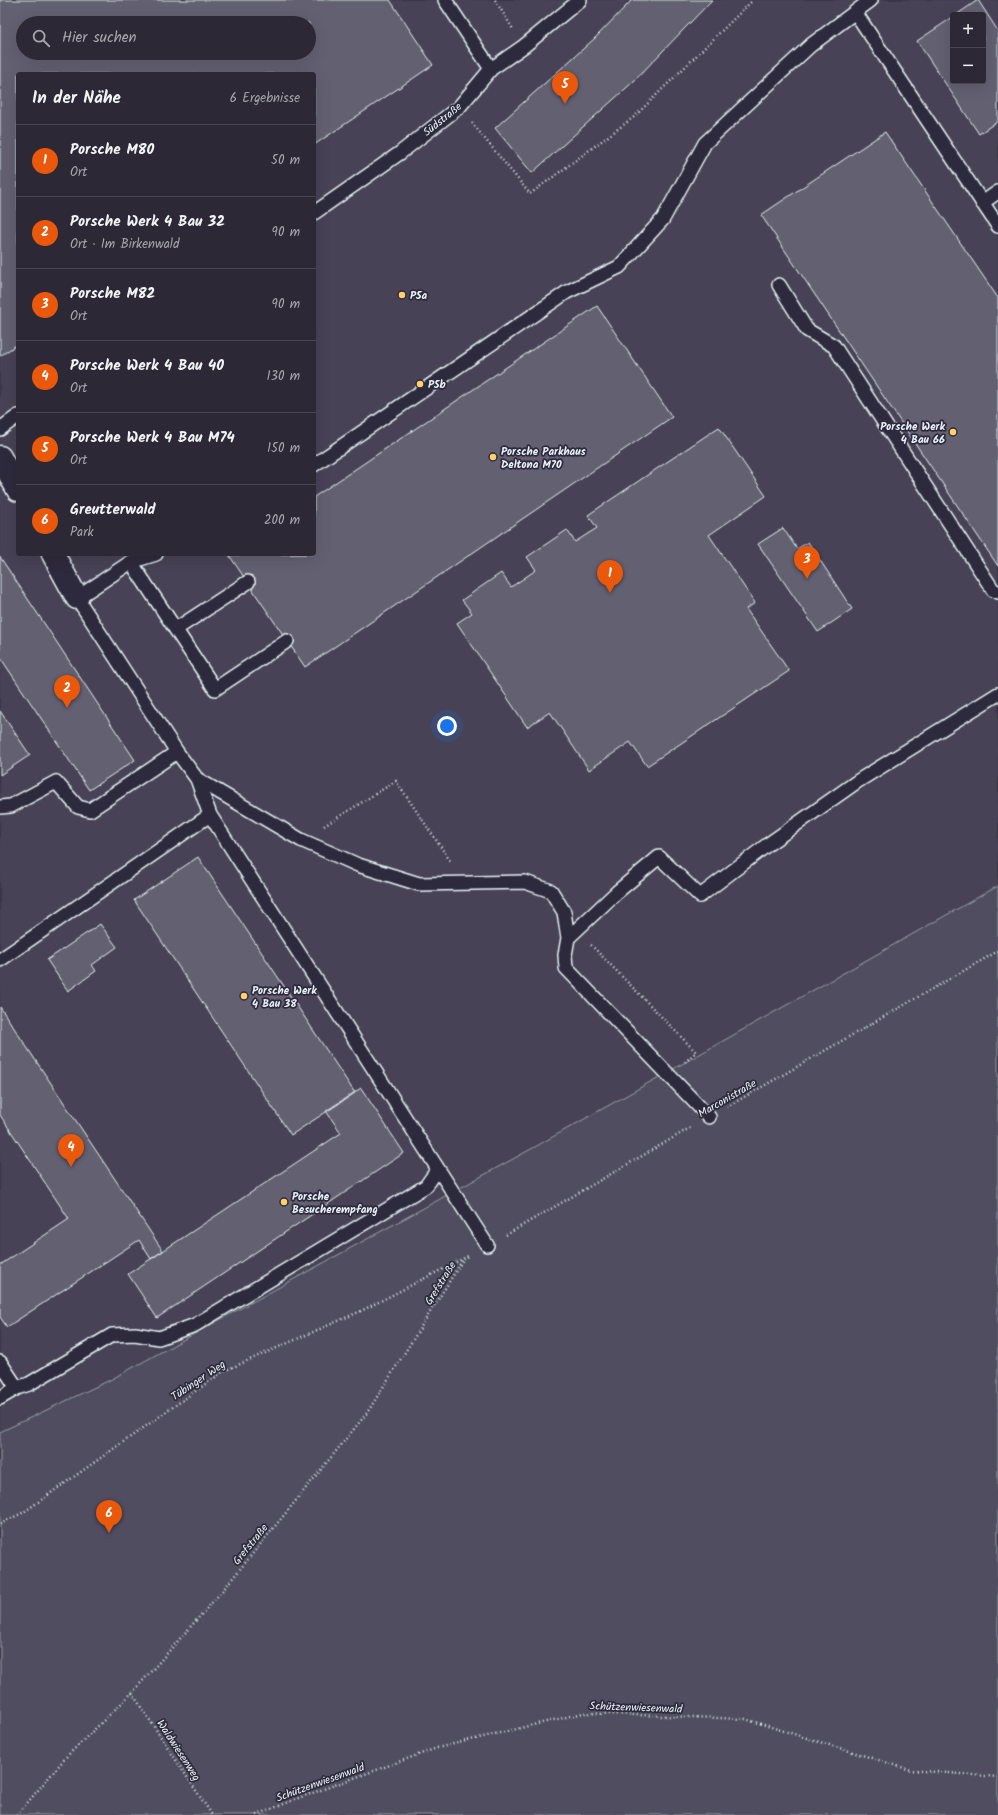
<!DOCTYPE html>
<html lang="de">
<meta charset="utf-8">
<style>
body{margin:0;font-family:Kalam,sans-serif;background:#383442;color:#f1f3f6}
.controls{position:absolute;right:12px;top:12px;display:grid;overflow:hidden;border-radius:4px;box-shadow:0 4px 16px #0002}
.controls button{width:36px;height:36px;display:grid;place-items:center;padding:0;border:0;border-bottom:1px solid #484451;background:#2c2836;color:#f1f3f6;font:20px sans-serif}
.you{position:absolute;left:447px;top:726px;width:14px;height:14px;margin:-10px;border:3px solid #fff;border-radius:50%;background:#1a73e8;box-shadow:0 0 0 6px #1a73e833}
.badge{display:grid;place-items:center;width:26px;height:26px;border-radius:50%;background:#ea580c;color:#fff;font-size:13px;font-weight:700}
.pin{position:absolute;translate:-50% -33px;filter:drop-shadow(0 1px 2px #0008)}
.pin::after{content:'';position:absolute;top:21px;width:14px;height:12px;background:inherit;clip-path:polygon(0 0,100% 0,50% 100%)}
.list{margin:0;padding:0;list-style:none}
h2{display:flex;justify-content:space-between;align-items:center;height:52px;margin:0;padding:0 16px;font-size:17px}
h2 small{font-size:13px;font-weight:400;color:#a6a6ad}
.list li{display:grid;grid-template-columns:26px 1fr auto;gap:12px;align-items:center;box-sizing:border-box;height:72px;padding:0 16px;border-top:1px solid #484451}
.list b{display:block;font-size:15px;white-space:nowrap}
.list p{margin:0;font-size:13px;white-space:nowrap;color:#a6a6ad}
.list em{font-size:13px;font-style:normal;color:#a6a6ad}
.icon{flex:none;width:22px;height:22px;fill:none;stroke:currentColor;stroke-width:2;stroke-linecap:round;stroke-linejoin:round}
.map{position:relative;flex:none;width:998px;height:1815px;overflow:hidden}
.search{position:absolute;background:#2c2836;box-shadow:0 4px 16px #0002;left:16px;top:16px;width:300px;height:44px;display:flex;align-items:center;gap:10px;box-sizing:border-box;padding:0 14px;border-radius:22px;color:#a6a6ad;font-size:15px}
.panel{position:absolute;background:#2c2836;box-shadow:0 4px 16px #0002;left:16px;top:72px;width:300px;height:484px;border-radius:4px}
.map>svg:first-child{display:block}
.built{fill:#464354;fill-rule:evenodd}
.green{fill:#504e5f;stroke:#9ca0ac}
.building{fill:#636171;stroke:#e8f1f8;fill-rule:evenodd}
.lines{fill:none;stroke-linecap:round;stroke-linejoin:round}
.service-casing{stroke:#e8f1f8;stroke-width:16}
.minor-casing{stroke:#e8f1f8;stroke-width:25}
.path{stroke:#e8f1f8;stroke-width:2.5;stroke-dasharray:1 3;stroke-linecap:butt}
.service{stroke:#2f2a3d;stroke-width:13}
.minor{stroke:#2f2a3d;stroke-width:22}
.poi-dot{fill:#ffd166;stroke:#2f2a3d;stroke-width:1.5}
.labels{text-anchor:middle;stroke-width:3.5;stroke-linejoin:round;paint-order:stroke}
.street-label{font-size:11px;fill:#e8f1f8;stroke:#2f2a3d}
.poi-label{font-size:11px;font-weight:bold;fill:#e8f1f8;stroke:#2f2a3d;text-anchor:start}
</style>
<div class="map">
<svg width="998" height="1815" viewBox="0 0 998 1815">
<rect width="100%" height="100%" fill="#3a3648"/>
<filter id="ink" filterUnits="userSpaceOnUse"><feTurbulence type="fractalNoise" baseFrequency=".025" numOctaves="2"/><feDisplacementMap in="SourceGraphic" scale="8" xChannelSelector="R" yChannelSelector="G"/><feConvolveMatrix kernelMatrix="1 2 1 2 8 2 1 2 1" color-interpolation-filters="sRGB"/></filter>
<g filter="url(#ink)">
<path class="built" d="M0 0H998V886L533 1148 110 1380 0 1432ZM953 15H983V81H953ZM23 23H309V53H23ZM18 74H314V554H18Z"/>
<path class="green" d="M998 886V1815H0V1432L110 1380 533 1148Z"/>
<path class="building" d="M0 0H390L433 65 314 145V74H18V344L0 356ZM23 23H309V53H23Z
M632 0H712L634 81 532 173 495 128 594 39Z
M978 0 998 31V121L979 134 917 41 953 17V81H983V15H956Z
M885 132 998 298V566L761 215Z
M597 306 672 417 305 667 229 555 314 554V497Z
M719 427 766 496 709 535 755 603 746 609 789 671 647 766 630 742 589 770 550 712 527 727 457 623 472 613 462 600 501 573 511 587 536 570 527 557 567 530 575 542 597 528 588 515Z
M783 528 797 549 808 542 852 609 818 632 758 544Z
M0 557 135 760 89 790 0 657Z
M0 711 30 755 0 775Z
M198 857 355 1093 291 1135 134 900Z
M100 924 117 947 92 965 96 971 68 991 47 960Z
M0 1007 163 1251 151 1259 139 1240 7 1327 0 1317V1265L69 1219 0 1115Z
M361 1088 404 1153 157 1318 128 1274 341 1133 326 1111Z"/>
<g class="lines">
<defs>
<path id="service" d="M445 0 491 69
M855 12 998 226
M982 203 998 192
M314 213 400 153 459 107 491 69 524 46 580 0
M779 285 807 330 834 346 993 590 998 592
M0 429 18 416
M314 465 567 292 619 267 663 219 705 143 811 45 871 0
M156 554 131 562 77 598 177 752 197 779 301 840 358 865 419 884 525 882 551 891 564 912 568 938
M131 562 215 689 287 641
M176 629 248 582
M197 779 210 815 487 1245
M0 807 11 806 56 782 78 807 90 810 177 752
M0 960 210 815
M709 1117 566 968 565 955 568 938 617 892 659 857 700 896 767 845 858 781 998 694
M0 1362 17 1388
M0 1398 17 1388 29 1384 112 1335 135 1334 159 1338 195 1325 426 1186 438 1169"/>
<path id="minor" d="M0 457 18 490
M53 554 77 598"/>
</defs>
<use href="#service" class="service-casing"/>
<use href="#minor" class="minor-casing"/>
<path class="path" d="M495 0 513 29
M472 123 530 194 634 117 753 0
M324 826 396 781 451 862
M591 945 696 1052 685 1062
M727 1107 998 951
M506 1235 690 1128
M0 1524 24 1512 224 1371 361 1311 468 1256
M132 1693 212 1815
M17 1815 67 1756 132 1693 223 1590 298 1498 367 1413 464 1258
M257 1815 296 1799 437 1748 583 1713 745 1719 911 1770 998 1777"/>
<use href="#service" class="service"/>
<use href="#minor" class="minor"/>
</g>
</g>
<g class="poi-dot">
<circle cx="402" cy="295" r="4"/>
<circle cx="420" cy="384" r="4"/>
<circle cx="953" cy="432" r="4"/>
<circle cx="493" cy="457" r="4"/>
<circle cx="244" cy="996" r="4"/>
<circle cx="284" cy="1202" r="4"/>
</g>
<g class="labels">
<g class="street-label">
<text transform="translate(442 119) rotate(-39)" y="4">Südstraße</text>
<text transform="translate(727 1098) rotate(-30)" y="4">Marconistraße</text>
<text transform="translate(440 1283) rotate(-58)" y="4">Grefstraße</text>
<text transform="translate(198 1380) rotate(-34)" y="4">Tübinger Weg</text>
<text transform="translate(250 1544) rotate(-51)" y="4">Grefstraße</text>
<text transform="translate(636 1707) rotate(2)" y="4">Schützenwiesenwald</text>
<text transform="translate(179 1750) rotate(57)" y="4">Waldwiesenweg</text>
<text transform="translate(320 1782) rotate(-20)" y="4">Schützenwiesenwald</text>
</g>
<g class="poi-label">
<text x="410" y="299">P5a</text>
<text x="428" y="388">P5b</text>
<text x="945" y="430" text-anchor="end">Porsche Werk<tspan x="945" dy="13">4 Bau 66</tspan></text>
<text x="501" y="455">Porsche Parkhaus<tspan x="501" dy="13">Deltona M70</tspan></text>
<text x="252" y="994">Porsche Werk<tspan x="252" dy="13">4 Bau 38</tspan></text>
<text x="292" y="1200">Porsche<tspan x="292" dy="13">Besucherempfang</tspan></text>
</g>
</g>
</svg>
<div class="controls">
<button>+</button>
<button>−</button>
</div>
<div class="you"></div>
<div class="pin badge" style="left:610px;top:593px">1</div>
<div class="pin badge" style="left:67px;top:708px">2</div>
<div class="pin badge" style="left:807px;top:579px">3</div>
<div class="pin badge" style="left:71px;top:1167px">4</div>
<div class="pin badge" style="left:565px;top:104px">5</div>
<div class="pin badge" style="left:109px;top:1533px">6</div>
<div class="search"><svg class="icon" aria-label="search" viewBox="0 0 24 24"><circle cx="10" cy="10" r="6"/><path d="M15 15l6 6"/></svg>Hier suchen</div>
<section class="panel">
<h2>In der Nähe<small>6 Ergebnisse</small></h2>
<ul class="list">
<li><span class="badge">1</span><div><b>Porsche M80</b><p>Ort</p></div><em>50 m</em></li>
<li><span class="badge">2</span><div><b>Porsche Werk 4 Bau 32</b><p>Ort · Im Birkenwald</p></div><em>90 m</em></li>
<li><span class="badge">3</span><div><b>Porsche M82</b><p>Ort</p></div><em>90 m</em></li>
<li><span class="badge">4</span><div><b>Porsche Werk 4 Bau 40</b><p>Ort</p></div><em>130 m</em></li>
<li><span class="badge">5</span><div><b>Porsche Werk 4 Bau M74</b><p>Ort</p></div><em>150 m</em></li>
<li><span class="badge">6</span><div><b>Greutterwald</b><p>Park</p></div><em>200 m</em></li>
</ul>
</section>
</div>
